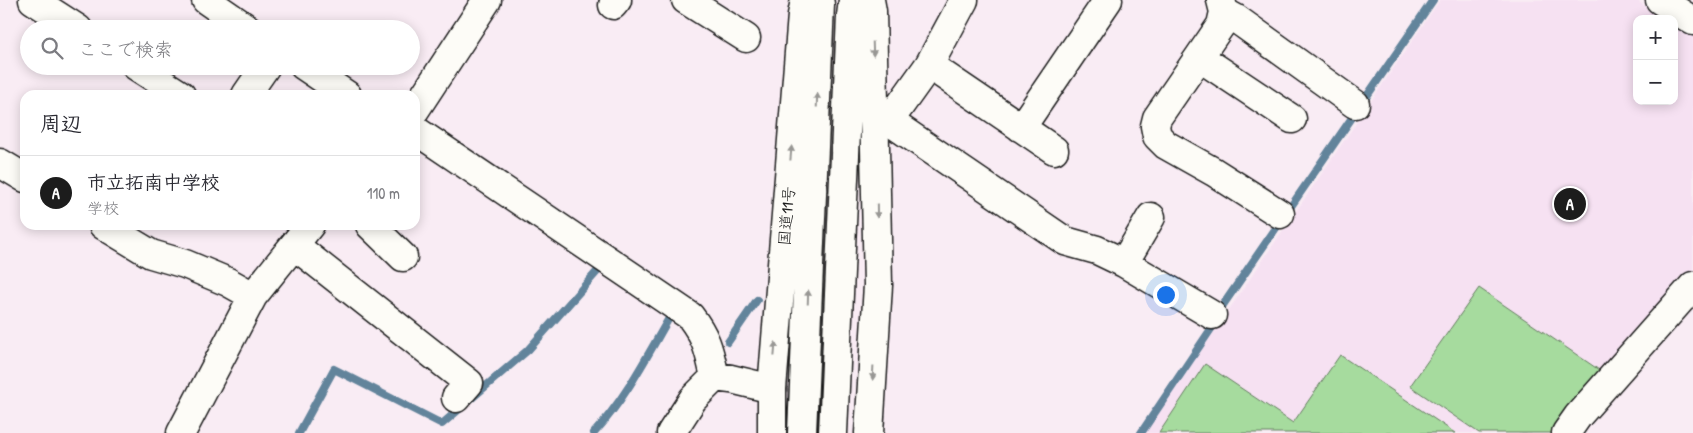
<!DOCTYPE html>
<html lang="ja">
<meta charset="utf-8">
<style>
body{margin:0;font-family:"Patrick Hand","Klee One",sans-serif;background:#f2f2f3;color:#2b2b33}
.controls{position:absolute;right:15px;top:15px;display:grid;overflow:hidden;border-radius:10px;box-shadow:0 2px 12px #0003}
.controls button{width:45px;height:45px;display:grid;place-items:center;padding:0;border:0;border-bottom:1px solid #e1e1e2;background:#fff;color:#2b2b33;font:25px sans-serif}
.you{position:absolute;left:1165px;top:294px;width:18px;height:18px;margin:-12px;border:4px solid #fff;border-radius:50%;background:#1a73e8;box-shadow:0 0 0 8px #1a73e833}
.badge{display:grid;place-items:center;width:32px;height:32px;border-radius:50%;background:#1c1c1c;color:#fff;font-size:16px;font-weight:700}
.pin{position:absolute;translate:-50% -50%;border:2px solid #fff;box-shadow:0 1px 5px #0006}
.list{margin:0;padding:0;list-style:none}
h2{display:flex;justify-content:space-between;align-items:center;height:65px;margin:0;padding:0 20px;font-size:21px}
h2 small{font-size:16px;font-weight:400;color:#7c7c81}
.list li{display:grid;grid-template-columns:32px 1fr auto;gap:15px;align-items:center;box-sizing:border-box;height:75px;padding:0 20px;border-top:1px solid #e1e1e2}
.list b{display:block;font-size:19px;white-space:nowrap}
.list p{margin:0;font-size:16px;white-space:nowrap;color:#7c7c81}
.list em{font-size:16px;font-style:normal;color:#7c7c81}
.icon{flex:none;width:28px;height:28px;fill:none;stroke:currentColor;stroke-width:2;stroke-linecap:round;stroke-linejoin:round}
.map{position:relative;flex:none;width:1693px;height:433px;overflow:hidden}
.search{position:absolute;background:#fff;box-shadow:0 2px 12px #0003;left:20px;top:20px;width:400px;height:55px;display:flex;align-items:center;gap:12px;box-sizing:border-box;padding:0 18px;border-radius:28px;color:#7c7c81;font-size:19px}
.panel{position:absolute;background:#fff;box-shadow:0 2px 12px #0003;left:20px;top:90px;width:400px;height:140px;border-radius:15px}
.map>svg:first-child{display:block}
.built{fill:#f6e1f2}
.green{fill:#a6db9e;stroke:#617c5d}
.lines{fill:none;stroke-linecap:round;stroke-linejoin:round}
.stream{stroke:#62849b;stroke-width:8}
.minor-casing{stroke:#1c1c1c;stroke-width:31}
.highway-casing{stroke:#1c1c1c;stroke-width:31}
.minor{stroke:#fdfcf7;stroke-width:28}
.highway{stroke:#fdfcf7;stroke-width:28}
.oneway{fill:#989794}
.labels{text-anchor:middle;stroke-width:4;stroke-linejoin:round;paint-order:stroke}
.street-label{font-size:16px;fill:#1c1c1c;stroke:#fdfcf7}
</style>
<div class="map">
<svg width="1693" height="433" viewBox="0 0 1693 433">
<rect width="100%" height="100%" fill="#f9ecf4"/>
<filter id="ink" filterUnits="userSpaceOnUse"><feTurbulence type="fractalNoise" baseFrequency=".02" numOctaves="2"/><feDisplacementMap in="SourceGraphic" scale="10" xChannelSelector="R" yChannelSelector="G"/><feConvolveMatrix kernelMatrix="1 2 1 2 8 2 1 2 1" color-interpolation-filters="sRGB"/></filter>
<g filter="url(#ink)">
<path class="built" d="M1440 0H1636L1664 19H1637V101H1674V25L1693 37V275L1561 433H1145Z"/>
<path class="green" d="M1479 288 1602 372 1555 433H1479L1410 386Z
M1340 355 1455 433H1159L1205 364 1293 423Z"/>
<g class="lines">
<path class="stream" d="M728 342 757 300
M472 398 528 350 602 266 604 267
M299 433 334 369 442 424 463 406
M594 433C626 398 648 354 672 313L670 312
M1141 433 1213 326 1223 305 1433 0"/>
<defs>
<path id="minor" d="M33 0 78 29
M206 0 248 29
M686 0 746 38
M1221 0 1224 12 1221 25 1157 118 1155 126 1157 136 1166 145 1214 172 1280 214
M1660 0 1693 21
M613 5 617 0
M1224 12 1235 18 1355 104
M1199 57 1292 119
M929 65 1054 150
M136 66 181 95
M304 66 347 95
M246 95 266 66
M415 110 487 0
M875 121H889L929 65 964 0
M889 121 1065 241 1097 250 1124 263 1212 315
M1021 128 1108 0
M415 130 690 316C707 338 709 351 715 377
M0 163 25 178
M103 225 151 254 185 264 228 282 253 296
M370 225 403 257
M294 245 469 383 456 398
M1124 263 1151 217
M181 433 253 296 310 225
M671 433 693 399 715 377 731 379 772 389
M1566 433 1578 416 1693 286"/>
<path id="highway" d="M772 433V389L802 15 805 0
M802 433 820 4
M833 433 851 16 853 0
M869 433 878 285 872 11 870 0"/>
</defs>
<use href="#minor" class="minor-casing"/>
<use href="#highway" class="highway-casing"/>
<use href="#minor" class="minor"/>
<use href="#highway" class="highway"/>
</g>
<defs><path id="oneway-solid" d="M-6-.8H1V-3.2L6.5 0L1 3.2V.8H-6Z" transform="scale(1.25)"/></defs>
<g class="oneway">
<use href="#oneway-solid" transform="translate(873 49) rotate(88)"/>
<use href="#oneway-solid" transform="translate(817 100) rotate(-88)"/>
<use href="#oneway-solid" transform="translate(791 153) rotate(-85)"/>
<use href="#oneway-solid" transform="translate(877 211) rotate(89)"/>
<use href="#oneway-solid" transform="translate(808 297) rotate(-88)"/>
<use href="#oneway-solid" transform="translate(775 349) rotate(-85)"/>
<use href="#oneway-solid" transform="translate(873 373) rotate(93)"/>
</g>
</g>
<g class="labels">
<g class="street-label">
<text transform="translate(786 216) rotate(-85)" y="6">国道11号</text>
</g>
</g>
</svg>
<div class="controls">
<button>+</button>
<button>−</button>
</div>
<div class="you"></div>
<div class="pin badge" style="left:1570px;top:204px">A</div>
<div class="search"><svg class="icon" aria-label="search" viewBox="0 0 24 24"><circle cx="10" cy="10" r="6"/><path d="M15 15l6 6"/></svg>ここで検索</div>
<section class="panel">
<h2>周辺<small></small></h2>
<ul class="list">
<li><span class="badge">A</span><div><b>市立拓南中学校</b><p>学校</p></div><em>110 m</em></li>
</ul>
</section>
</div>
